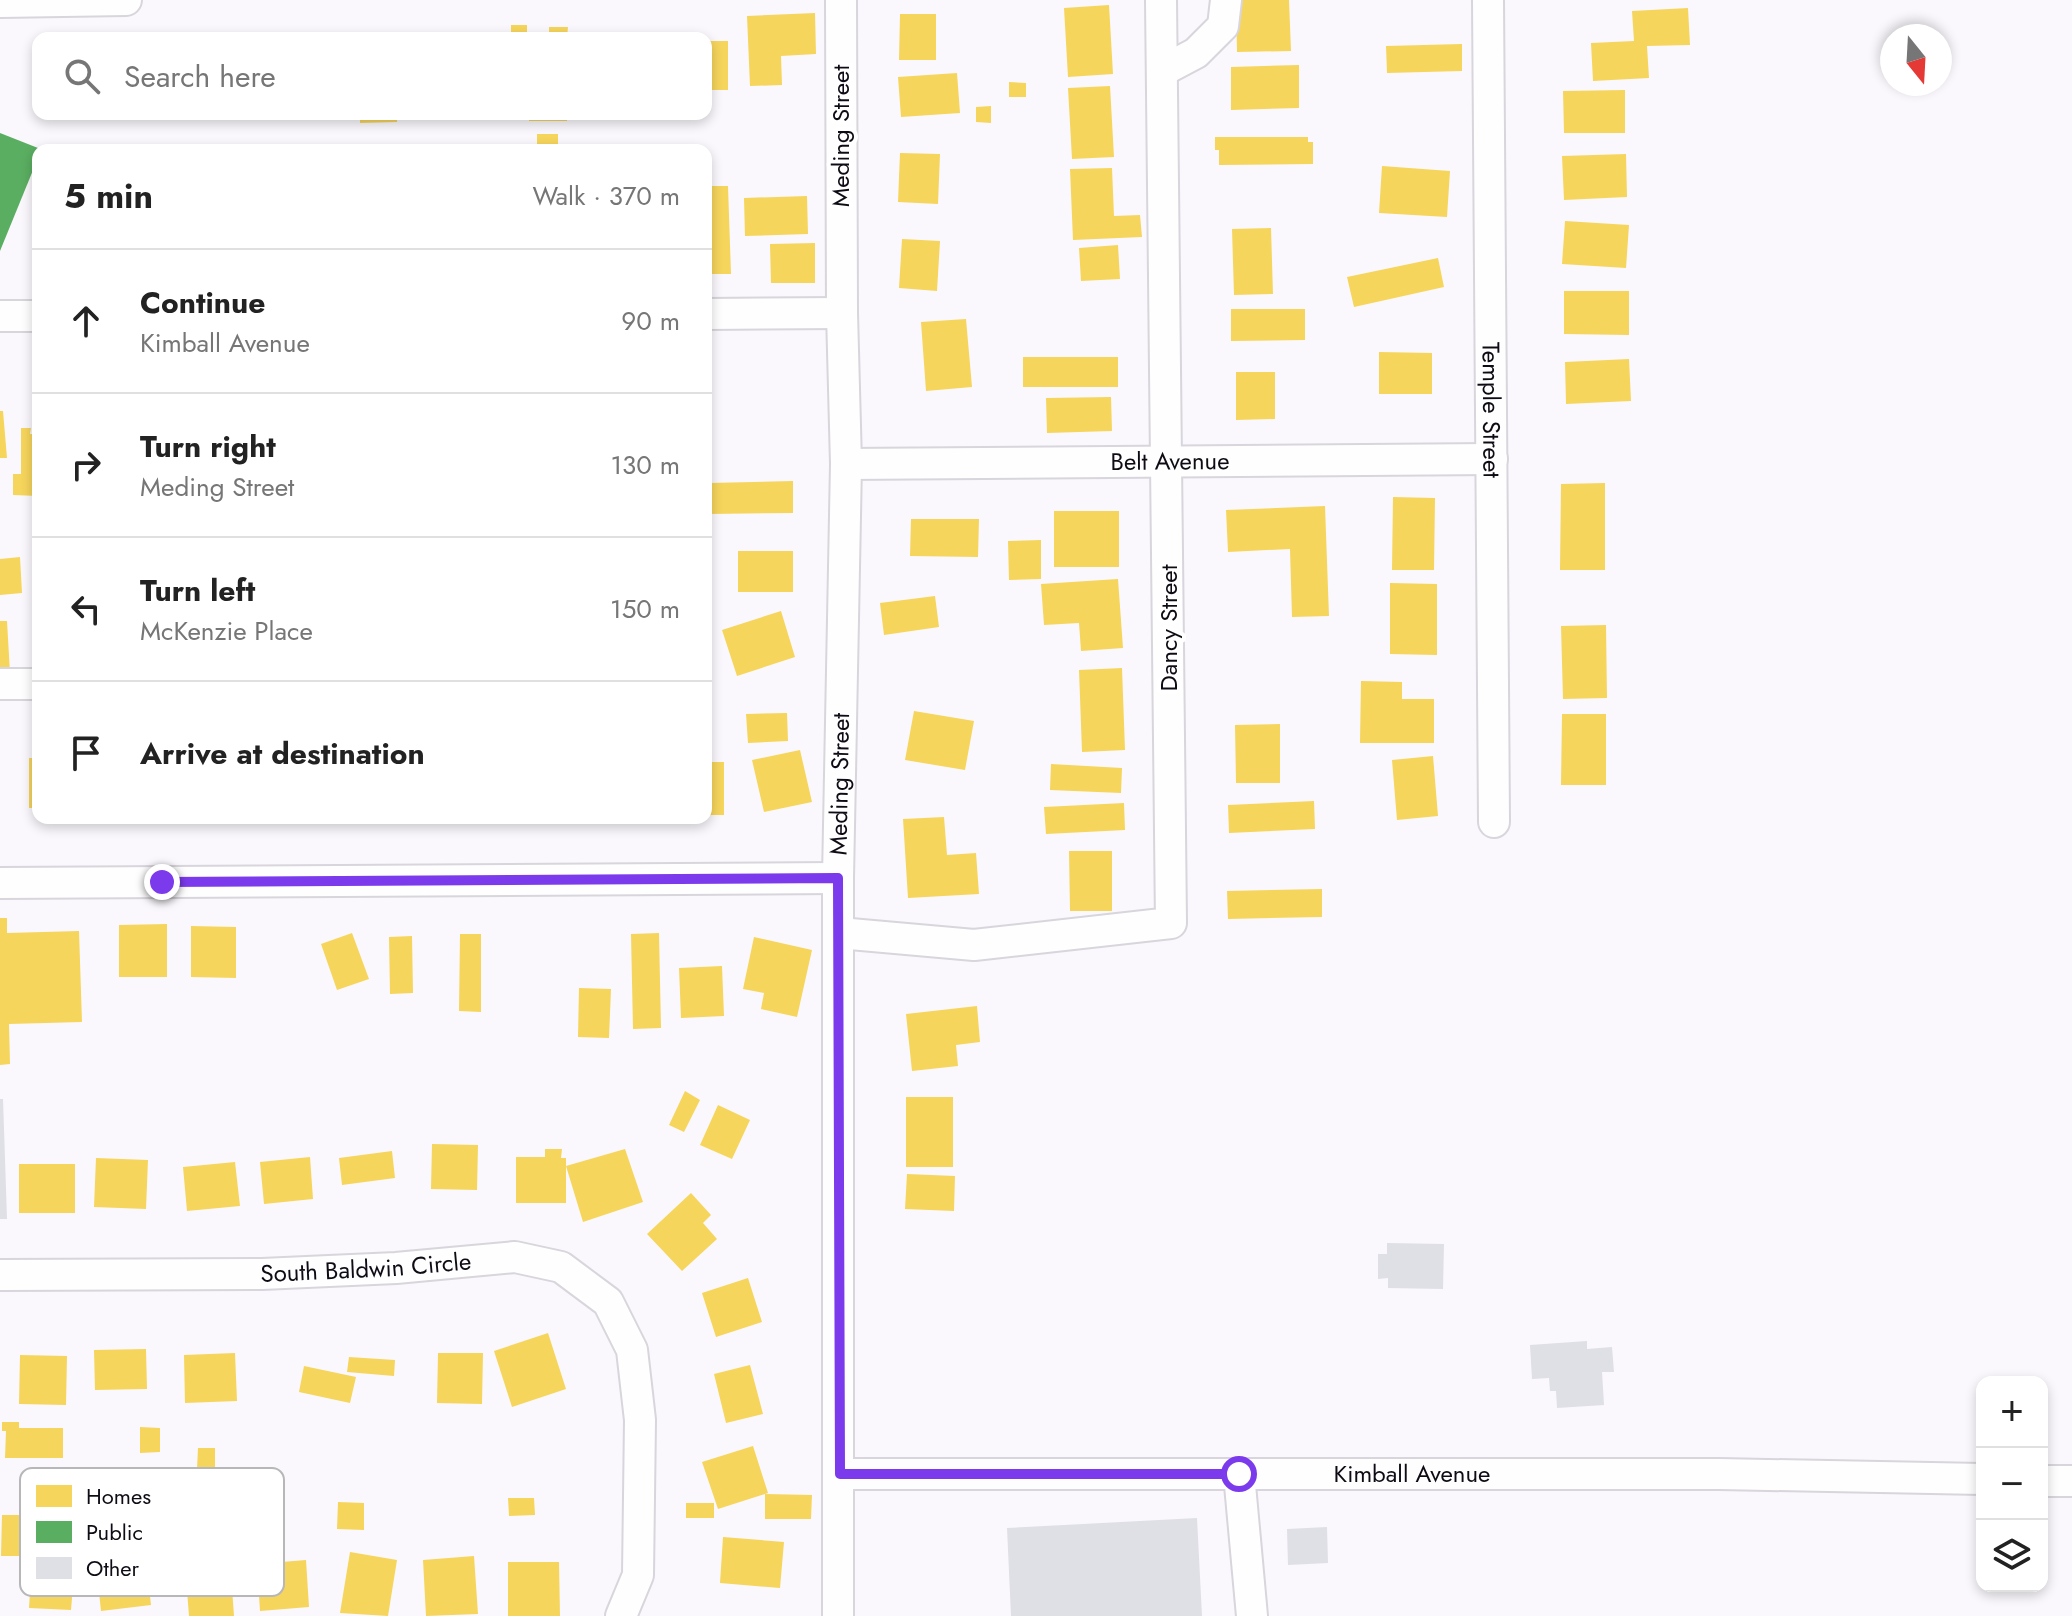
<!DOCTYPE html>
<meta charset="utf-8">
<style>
body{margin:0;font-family:Jost,sans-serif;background:#f6f6f6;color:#222}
.controls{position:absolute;right:24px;bottom:24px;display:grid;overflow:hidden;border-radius:16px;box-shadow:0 4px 12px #0003}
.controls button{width:72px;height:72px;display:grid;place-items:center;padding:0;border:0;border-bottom:2px solid #e0e0e0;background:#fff;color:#222;font:40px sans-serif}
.compass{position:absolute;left:1880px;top:24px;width:72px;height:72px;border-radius:50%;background:#fff;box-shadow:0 4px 12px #0003;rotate:162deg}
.stop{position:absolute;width:24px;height:24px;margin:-18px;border:6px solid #7c3aed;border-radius:50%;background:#fff}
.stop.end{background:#7c3aed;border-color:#fff;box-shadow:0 2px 8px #0008}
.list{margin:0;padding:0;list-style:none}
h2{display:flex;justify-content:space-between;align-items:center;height:104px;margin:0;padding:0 32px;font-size:34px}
h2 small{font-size:26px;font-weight:400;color:#767676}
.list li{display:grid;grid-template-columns:52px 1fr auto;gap:24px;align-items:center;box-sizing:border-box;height:144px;padding:0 32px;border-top:2px solid #e0e0e0}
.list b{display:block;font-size:30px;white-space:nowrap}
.list p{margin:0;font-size:26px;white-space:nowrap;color:#767676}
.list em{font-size:26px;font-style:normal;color:#767676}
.icon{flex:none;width:44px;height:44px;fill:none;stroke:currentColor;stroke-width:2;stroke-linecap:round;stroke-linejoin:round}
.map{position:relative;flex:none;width:2072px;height:1616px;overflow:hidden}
.search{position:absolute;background:#fff;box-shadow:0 4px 12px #0003;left:32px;top:32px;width:680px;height:88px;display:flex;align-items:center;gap:20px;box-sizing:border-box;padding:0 28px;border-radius:16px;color:#767676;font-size:30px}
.panel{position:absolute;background:#fff;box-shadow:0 4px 12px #0003;left:32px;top:144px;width:680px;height:680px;border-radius:16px}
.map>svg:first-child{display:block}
.homes{fill:#f6d55c}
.public{fill:#5aae61}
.building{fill:#dfdfe6}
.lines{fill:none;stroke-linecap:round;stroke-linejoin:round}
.minor-casing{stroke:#d8d5dc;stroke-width:34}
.minor{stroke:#fefeff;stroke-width:30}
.route{stroke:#7c3aed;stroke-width:10}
.labels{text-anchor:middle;stroke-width:8;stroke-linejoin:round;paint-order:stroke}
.street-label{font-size:24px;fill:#0f0b14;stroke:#fff}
.key{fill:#fff;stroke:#b7b6b8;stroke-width:2}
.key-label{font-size:22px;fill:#0f0b14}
</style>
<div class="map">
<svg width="2072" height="1616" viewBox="0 0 2072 1616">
<rect width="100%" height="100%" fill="#faf8fc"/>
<path class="homes" d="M1236 0H1289L1291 51 1237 52Z
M1109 5 1113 74 1068 77 1064 8Z
M1688 8 1690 45 1647 46 1649 78 1593 81 1591 43 1634 41 1632 11Z
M815 13 816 54 781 56 782 85 750 86 747 16Z
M900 14H936V60H899Z
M511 25H527V38H511Z
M549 27H568L567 38H549Z
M706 41H728V90H706Z
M1462 44V71L1387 73 1386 46Z
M1299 65V108L1231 110V67Z
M957 73 960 113 901 117 898 77Z
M1009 82 1026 83V97H1009Z
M1110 86 1114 157 1072 159 1068 88Z
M1625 90V133H1564L1563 91Z
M991 106V123L976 122V107Z
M360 114H397V122L360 123Z
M529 114H567V121H529Z
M537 134H558V149H537Z
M1215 137H1308V142H1313V164L1219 165V150H1215Z
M900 153 940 154 938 204 898 202Z
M1626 154 1627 197 1564 200 1562 156Z
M1382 166 1450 171 1447 217 1379 213Z
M1112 168 1114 216 1140 215 1142 237 1073 240 1070 169Z
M706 186H728L731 274H709L708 266H706Z
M807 196 808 234 745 236 744 198Z
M1565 221 1629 225 1626 268 1562 264Z
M1271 228 1273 294 1234 295 1232 229Z
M902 239 940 241 937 291 899 288Z
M815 243V283H771L770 244Z
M1118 245 1120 279 1081 281 1079 248Z
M1438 258 1444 287 1354 307 1347 277Z
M1564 291H1629V335L1564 334Z
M1231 309H1305V340L1231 341Z
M966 319 972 387 926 391 921 322Z
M1379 352 1432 353V394H1379Z
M1023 357H1118V387H1023Z
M1629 359 1631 401 1566 404 1565 362Z
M1236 372H1275V419L1236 420Z
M1111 397 1112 431 1047 433 1046 398Z
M0 411H3L7 458H0Z
M21 428H31L30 434H38V496L13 495V474H21Z
M793 481V513L709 514V483Z
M1605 483V570H1560L1561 484Z
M1393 497 1435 498 1434 570H1392Z
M1325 506 1329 616 1292 617 1290 549 1228 552 1226 510Z
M1054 511H1119V567H1054Z
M911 519H979L978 557 910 556Z
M1041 540V579L1009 580 1008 541Z
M738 551H793V592H738Z
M20 557 22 593 0 595V559Z
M1118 579 1123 648 1081 651 1079 623 1044 625 1041 584Z
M1390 583 1437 584V655L1390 654Z
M935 596 939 627 884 635 880 603Z
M781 611 795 657 737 676 722 630Z
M0 621H7L10 673 0 674Z
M1606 625 1607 698 1563 699 1561 626Z
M1122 668 1125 750 1082 752 1079 670Z
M1361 681 1402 682V699H1434V743H1360Z
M914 711 974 721 965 770 905 760Z
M787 713 788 741 748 743 746 714Z
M1562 714H1606V785H1561Z
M1280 724V783H1236L1235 725Z
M800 750 812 802 764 812 752 760Z
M1433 756 1438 816 1397 820 1392 760Z
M29 758H38V808H29Z
M706 762H724V815H706Z
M1051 764 1122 768 1121 793 1050 790Z
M1314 801 1315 829 1229 833 1228 805Z
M1124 803 1125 830 1046 834 1044 807Z
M944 817 947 855 976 853 979 894 908 898 903 819Z
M1069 851H1112V911H1070Z
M1322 889V917L1228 919 1227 891Z
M0 918H7V933L79 931 82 1022 9 1024 10 1064 0 1065Z
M167 924V977H119V925Z
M191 926 236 927V978L191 977Z
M352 933 369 979 337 990 321 944Z
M659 933 661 1028 633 1029 631 934Z
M460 934H481V1012L459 1011Z
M412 936 413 993 390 994 389 937Z
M754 937 812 950 797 1017 761 1009 764 993 743 989Z
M722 966 724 1016 681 1018 679 968Z
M579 988 611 989 609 1038 578 1037Z
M977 1006 980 1042 956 1045 958 1066 912 1071 906 1014Z
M685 1091 700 1100 684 1132 669 1125Z
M906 1097H953V1167H906Z
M718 1105 750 1120 732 1159 700 1145Z
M432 1144 478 1145 477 1190 431 1189Z
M545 1149H562L561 1158H566V1203H516V1157H545Z
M625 1149 643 1202 583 1222 566 1166Z
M392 1151 395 1178 342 1185 339 1158Z
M310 1157 313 1199 264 1204 260 1162Z
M96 1158 148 1160 146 1209 94 1207Z
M235 1162 240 1206 187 1211 183 1167Z
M19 1164H75V1213H19Z
M907 1174 955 1176 954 1211 905 1209Z
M691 1193 711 1215 703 1223 717 1239 682 1271 647 1234Z
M748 1278 762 1322 716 1337 702 1293Z
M548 1333 566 1389 512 1407 494 1351Z
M146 1349 147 1389 95 1390 94 1350Z
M235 1353 237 1401 185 1403 184 1355Z
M438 1353H483L482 1404 437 1403Z
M20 1355 67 1356 66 1405 19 1404Z
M349 1357 395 1360 394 1376 347 1372Z
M750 1365 763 1414 726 1423 714 1374Z
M304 1366 356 1377 350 1403 299 1392Z
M2 1422H19V1428H63V1458H5L6 1431H2Z
M140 1427 160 1428V1452L140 1453Z
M753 1446 768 1493 718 1509 702 1462Z
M198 1448H215V1470L197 1469Z
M765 1494 812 1495 811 1519H765Z
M508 1498H534L535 1515 509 1516Z
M338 1502 364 1503V1530L337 1529Z
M686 1503H714V1518H686Z
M2 1515H32L31 1556H1Z
M723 1537 784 1542 780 1588 720 1583Z
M350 1552 397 1560 388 1616 340 1613Z
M474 1556 478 1614 426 1616 423 1560Z
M32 1559 75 1562 71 1610 29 1608Z
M146 1559 151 1605 101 1611 96 1564Z
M306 1560 309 1607 260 1611 257 1564Z
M508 1562H559L560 1616H508Z
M231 1574 234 1616H189L186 1578Z"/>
<path class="public" d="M0 133 38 148V158L0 251Z"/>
<path class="building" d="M0 1099H3L7 1219H0Z
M1387 1243 1444 1244 1443 1289 1388 1288V1278L1378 1279V1254H1387Z
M1587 1341V1349L1612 1347 1614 1372H1602L1604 1405 1557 1408 1556 1391H1550L1549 1378 1532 1379 1530 1345Z
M1197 1518 1202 1616H1011L1007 1528Z
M1327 1527 1328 1563 1288 1565 1287 1529Z"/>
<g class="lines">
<defs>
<g id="minor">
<path id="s1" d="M1488 0 1494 822"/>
<path d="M0 2 126 0"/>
<path d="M1162 71 1196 53 1223 26 1226 0"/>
<path d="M706 314 842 313"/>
<path d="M0 316H38"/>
<path id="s2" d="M846 464 1492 459"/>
<path d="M0 684H38"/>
<path d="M0 883 838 878"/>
<path d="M839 933 974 945 1171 923 1161 0"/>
<path id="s3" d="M0 1275 262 1274 396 1268 515 1257 561 1267 608 1302 632 1350 640 1420 638 1575 621 1616"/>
<path id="s4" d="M840 1474H1719L1982 1479"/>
<path d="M1239 1474 1252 1616"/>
<path d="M2042 1481H2072"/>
<path id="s5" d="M838 1616V878L846 464 842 313 841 0"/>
</g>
</defs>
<use href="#minor" class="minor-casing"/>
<use href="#minor" class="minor"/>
</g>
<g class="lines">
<path class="route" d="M162 882 838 878 840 1474H1239"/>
</g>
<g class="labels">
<g class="street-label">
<text transform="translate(841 136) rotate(-90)" y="8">Meding Street</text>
<text dy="8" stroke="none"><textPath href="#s1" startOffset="410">Temple Street</textPath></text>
<text dy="8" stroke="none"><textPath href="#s2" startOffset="324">Belt Avenue</textPath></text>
<text transform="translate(1169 628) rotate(-90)" y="8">Dancy Street</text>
<text dy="8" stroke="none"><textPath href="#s5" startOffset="832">Meding Street</textPath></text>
<text dy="8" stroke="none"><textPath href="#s3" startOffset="366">South Baldwin Circle</textPath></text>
<text dy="8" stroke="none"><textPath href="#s4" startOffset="572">Kimball Avenue</textPath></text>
</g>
</g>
<rect x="20" y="1468" width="264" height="128" rx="12" class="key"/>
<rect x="36" y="1485" width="36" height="22" fill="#f6d55c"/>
<rect x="36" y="1521" width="36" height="22" fill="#5aae61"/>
<rect x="36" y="1557" width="36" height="22" fill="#dfdfe6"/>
<g class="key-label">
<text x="86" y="1504">Homes</text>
<text x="86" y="1540">Public</text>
<text x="86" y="1576">Other</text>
</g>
</svg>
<div class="controls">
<button>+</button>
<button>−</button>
<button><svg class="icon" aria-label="layers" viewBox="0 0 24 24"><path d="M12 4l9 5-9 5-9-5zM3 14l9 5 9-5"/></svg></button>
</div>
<svg class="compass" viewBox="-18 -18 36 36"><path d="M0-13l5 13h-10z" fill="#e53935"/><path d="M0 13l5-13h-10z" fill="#767676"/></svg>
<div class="stop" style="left:1239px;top:1474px"></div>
<div class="stop end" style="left:162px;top:882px"></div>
<div class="search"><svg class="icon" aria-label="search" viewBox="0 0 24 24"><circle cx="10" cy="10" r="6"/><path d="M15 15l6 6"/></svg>Search here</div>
<section class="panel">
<h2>5 min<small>Walk · 370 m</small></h2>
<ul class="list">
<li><svg class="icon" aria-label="ahead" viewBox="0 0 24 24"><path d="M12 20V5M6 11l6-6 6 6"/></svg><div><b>Continue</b><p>Kimball Avenue</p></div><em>90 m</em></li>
<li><svg class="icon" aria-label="right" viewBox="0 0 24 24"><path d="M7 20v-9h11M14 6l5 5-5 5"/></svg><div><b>Turn right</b><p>Meding Street</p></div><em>130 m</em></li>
<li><svg class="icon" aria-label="left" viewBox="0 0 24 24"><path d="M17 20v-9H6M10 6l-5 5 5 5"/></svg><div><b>Turn left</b><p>McKenzie Place</p></div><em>150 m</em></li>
<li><svg class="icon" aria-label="arrive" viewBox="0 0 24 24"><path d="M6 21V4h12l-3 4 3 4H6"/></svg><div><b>Arrive at destination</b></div></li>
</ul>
</section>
</div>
